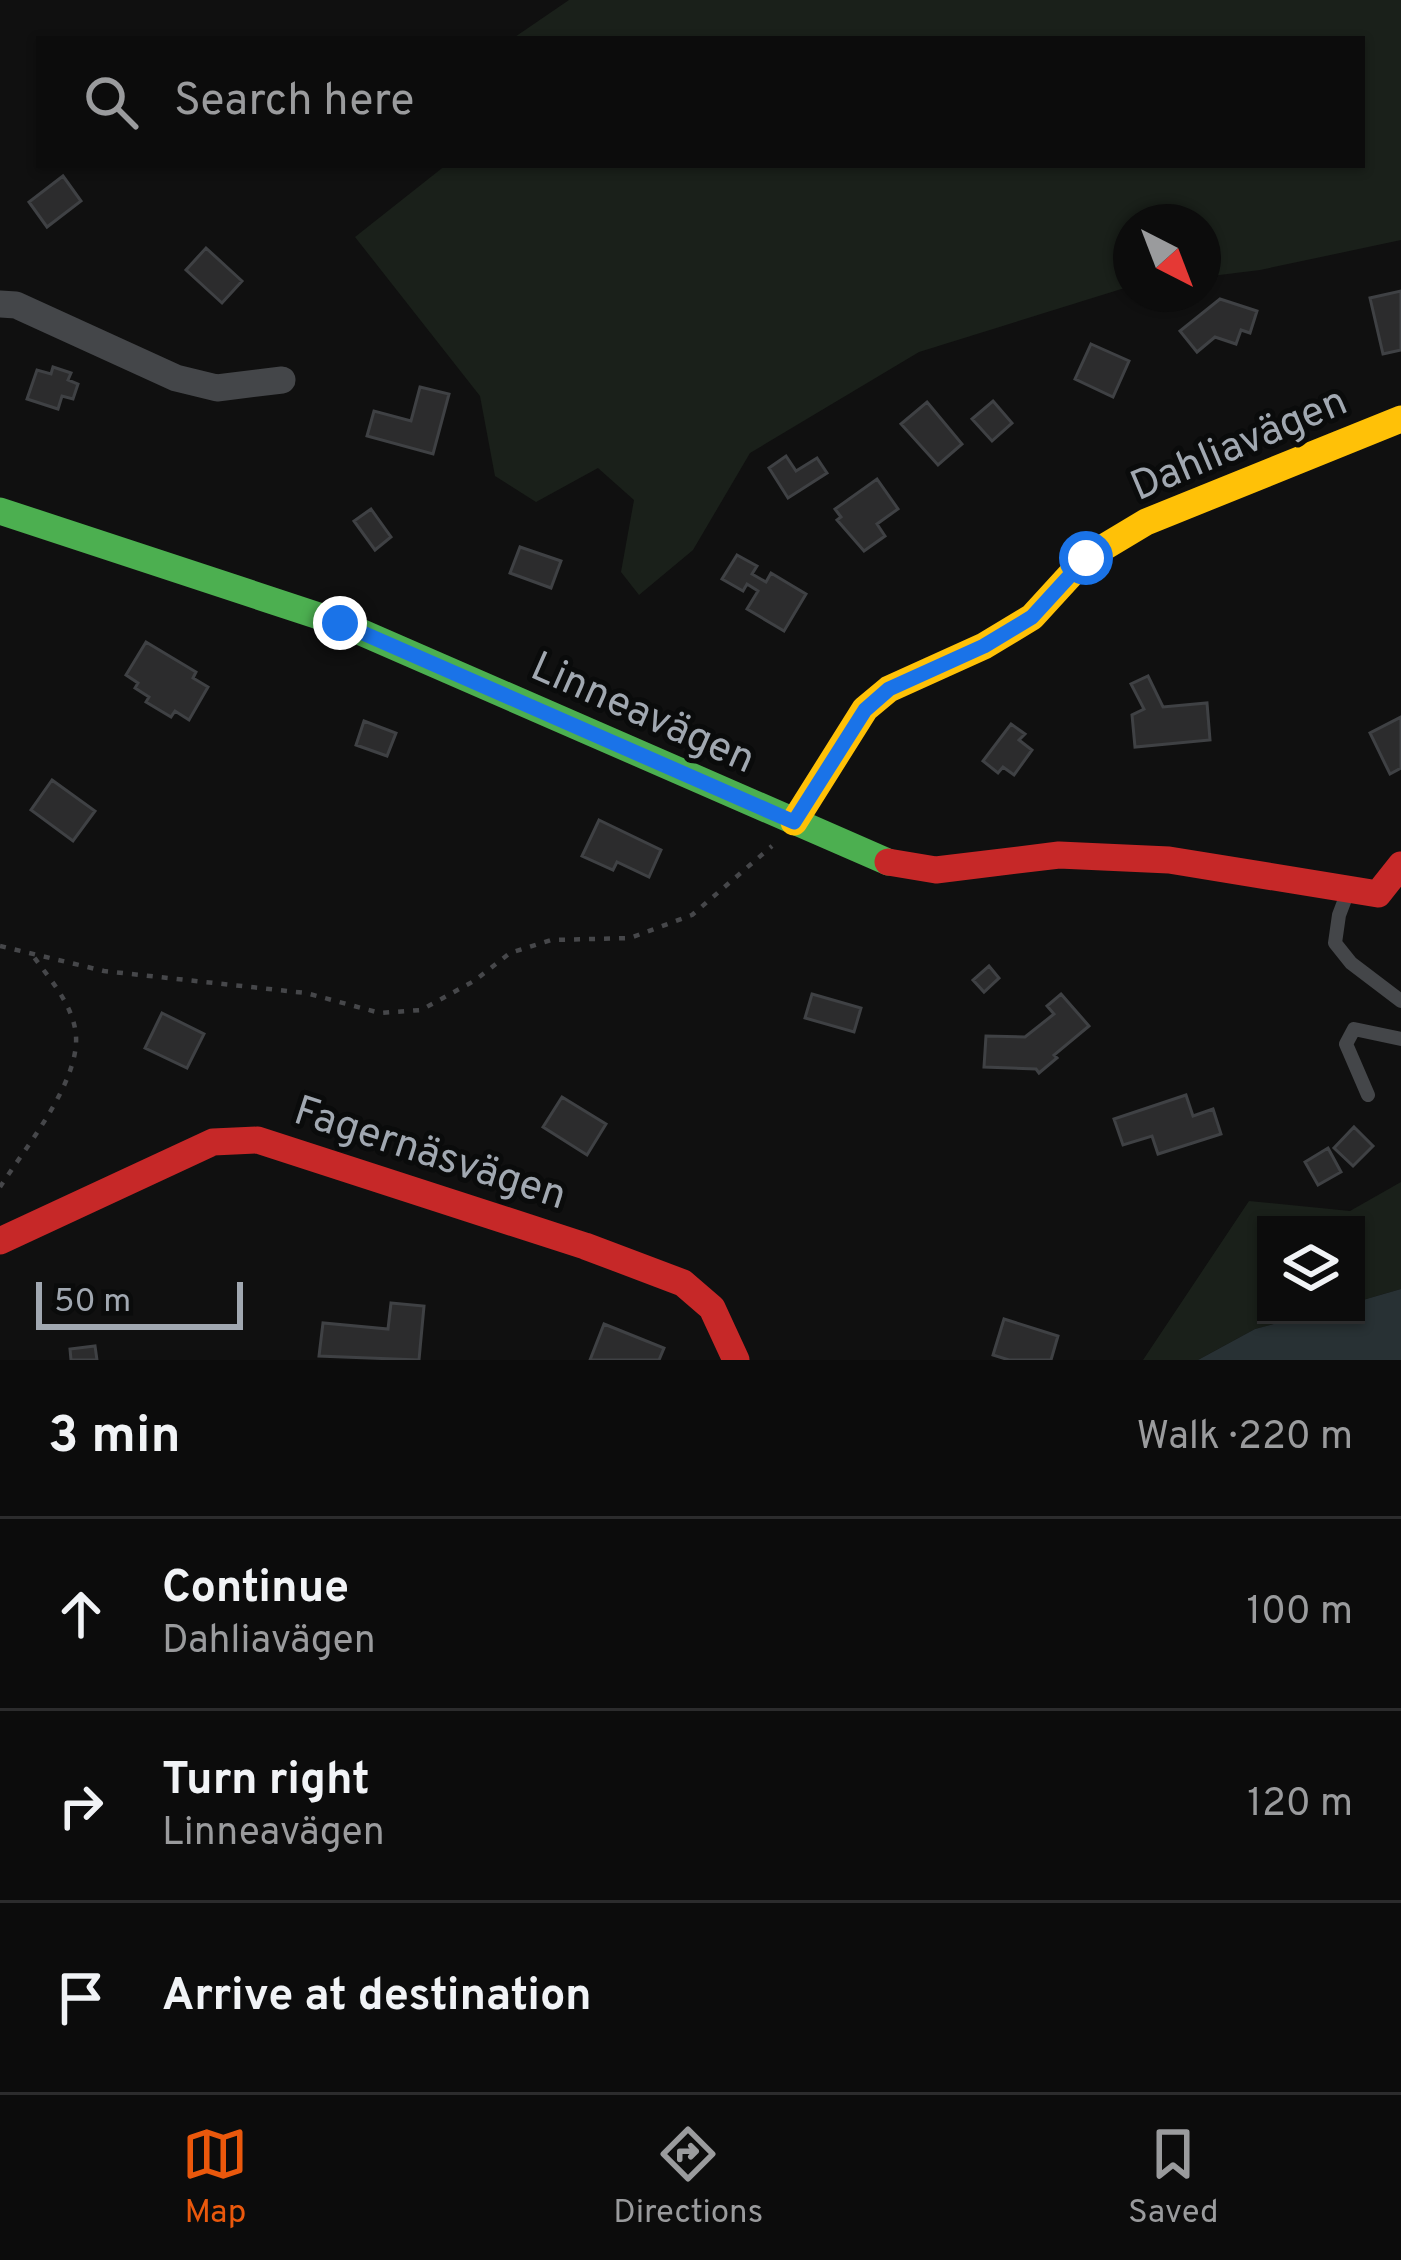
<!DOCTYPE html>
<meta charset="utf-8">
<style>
body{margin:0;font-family:Overpass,sans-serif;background:#151515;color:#f1f3f6}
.controls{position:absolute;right:36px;bottom:36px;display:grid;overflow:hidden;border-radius:0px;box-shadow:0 3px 9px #0004}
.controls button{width:108px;height:108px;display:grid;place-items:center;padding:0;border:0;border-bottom:3px solid #2c2c2d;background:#0c0c0c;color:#f1f3f6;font:60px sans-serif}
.compass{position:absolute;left:1113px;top:204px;width:108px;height:108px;border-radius:50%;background:#0c0c0c;box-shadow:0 3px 9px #0004;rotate:138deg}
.scale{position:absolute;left:36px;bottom:30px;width:207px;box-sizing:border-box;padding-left:12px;border:6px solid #a1a8b1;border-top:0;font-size:33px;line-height:42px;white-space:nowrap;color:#a1a8b1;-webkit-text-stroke:9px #0a0b0b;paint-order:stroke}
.stop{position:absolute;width:36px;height:36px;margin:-27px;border:9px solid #1a73e8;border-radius:50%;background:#fff}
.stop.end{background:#1a73e8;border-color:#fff;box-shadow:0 3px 12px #0008}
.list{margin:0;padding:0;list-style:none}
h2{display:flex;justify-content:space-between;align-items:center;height:156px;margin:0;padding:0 48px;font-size:51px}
h2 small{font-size:39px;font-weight:400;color:#9a9b9d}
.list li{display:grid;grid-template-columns:78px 1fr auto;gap:36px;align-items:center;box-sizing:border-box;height:192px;padding:0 48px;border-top:3px solid #2c2c2d}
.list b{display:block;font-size:45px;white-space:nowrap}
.list p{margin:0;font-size:39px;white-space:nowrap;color:#9a9b9d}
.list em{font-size:39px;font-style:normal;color:#9a9b9d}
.icon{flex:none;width:66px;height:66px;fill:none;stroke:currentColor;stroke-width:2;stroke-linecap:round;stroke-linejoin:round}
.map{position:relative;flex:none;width:1401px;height:1360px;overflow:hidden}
.search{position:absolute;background:#0c0c0c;box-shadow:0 3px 9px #0004;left:36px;right:36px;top:36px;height:132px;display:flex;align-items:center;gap:30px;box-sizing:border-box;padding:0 42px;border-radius:0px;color:#9a9b9d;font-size:45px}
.sheet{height:732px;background:#0c0c0c}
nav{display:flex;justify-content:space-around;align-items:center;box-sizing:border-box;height:168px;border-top:3px solid #2c2c2d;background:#0c0c0c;font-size:33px;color:#9a9b9d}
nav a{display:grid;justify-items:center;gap:6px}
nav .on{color:#ea580c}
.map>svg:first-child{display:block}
.green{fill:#1a201a}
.water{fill:#283134}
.building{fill:#2c2c2d;stroke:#3f4144;stroke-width:3}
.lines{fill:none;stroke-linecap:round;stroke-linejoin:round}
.path{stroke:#46474a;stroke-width:4.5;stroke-dasharray:6 9;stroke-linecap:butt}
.lane{stroke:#444649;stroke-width:14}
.street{stroke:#444649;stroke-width:27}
.fast{stroke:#4caf50;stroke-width:27}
.slow{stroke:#ffc107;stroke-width:27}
.jam{stroke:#c62828;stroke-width:27}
.route{stroke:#1a73e8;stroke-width:15}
.labels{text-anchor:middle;stroke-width:10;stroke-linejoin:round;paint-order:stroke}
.street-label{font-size:42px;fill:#a1a8b1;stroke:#0a0b0b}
</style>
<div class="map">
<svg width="1401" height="1360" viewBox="0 0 1401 1360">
<rect width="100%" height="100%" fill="#101010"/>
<path class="green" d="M569 0H1401V240L1260 270 1203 277V222H1131V286L919 352 750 453 693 550 639 595 621 572 634 500 598 468 536 502 495 476 480 396 355 237 446 165H1362V39H512Z
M1401 1182V1289L1356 1302V1225H1266V1315H1307L1255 1329 1198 1360H1143L1249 1201 1350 1211Z"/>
<path class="water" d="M1401 1289V1360H1198L1255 1329 1307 1315H1356V1302Z"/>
<path class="building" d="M63 176 81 201 47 227 29 202Z
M206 248 242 281 222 303 186 270Z
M1401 291V350L1383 354 1370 298Z
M1220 299 1257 311 1250 333 1241 330 1236 344 1215 337 1197 352 1180 331Z
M1091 344 1129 361 1113 397 1075 379Z
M53 367 71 373 68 380 78 384 73 399 62 396 58 409 27 399 37 370 51 374Z
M420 387 449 394 433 454 367 436 374 411 411 421Z
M993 401 1012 423 992 441 972 419Z
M927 402 962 444 938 465 901 424Z
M786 456 796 471 817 458 827 473 788 498 769 468Z
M877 479 898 509 877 524 885 536 864 551 837 520 841 517 835 509Z
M371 509 391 537 375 550 354 521Z
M520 547 561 561 551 588 510 573Z
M737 555 757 566 752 574 766 582 771 573 806 594 784 631 747 609 758 591 747 584 743 591 722 579Z
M146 642 196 672 193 678 208 687 189 720 175 711 171 717 146 702 149 697 135 688 138 683 126 675Z
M1148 676 1163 707 1207 703 1210 740 1135 747 1132 715 1144 709 1131 684Z
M1401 717V768L1390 774 1370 733Z
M364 721 396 733 387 756 356 745Z
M1011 724 1025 734 1019 740 1032 750 1014 775 1003 767 998 773 983 761Z
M52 780 95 811 73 841 31 810Z
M599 820 661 850 649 877 617 862 613 870 582 856Z
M989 966 999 978 984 992 973 980Z
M812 994 861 1008 854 1032 805 1018Z
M1061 994 1089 1026 1054 1055 1057 1058 1039 1073 1036 1069 984 1067 986 1036 1025 1037 1054 1014 1047 1006Z
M162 1013 204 1034 187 1068 145 1048Z
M1186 1095 1193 1116 1213 1109 1221 1134 1158 1154 1152 1136 1123 1145 1114 1119Z
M562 1097 606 1124 587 1155 543 1127Z
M1354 1127 1373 1146 1353 1166 1334 1148Z
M1328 1148 1341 1172 1318 1185 1305 1162Z
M391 1303 424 1306 419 1360 319 1356 323 1323 388 1329Z
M1004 1319 1058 1336 1051 1360H1009L993 1355Z
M604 1324 664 1348 659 1360H590Z
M95 1346 97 1360H71L70 1349Z"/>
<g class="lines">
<path class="path" d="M0 946 104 971 306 993 380 1013 421 1010 474 981 510 953 551 940 630 938 692 915 772 846
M0 1187C25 1148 79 1083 76 1036 74 1005 48 977 31 953"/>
<path class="lane" d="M1347 894 1339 915 1335 943 1351 963 1401 1001
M1368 1095 1346 1044 1354 1029 1401 1039"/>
<path class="street" d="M0 304 16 305 176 378 217 388 282 380"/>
<path class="fast" d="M0 511 340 623 888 862"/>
<path class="slow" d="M794 822 865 709 889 689 984 646 1032 617 1086 558 1146 522 1401 419"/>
<path class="jam" d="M888 862 936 870 1059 855 1169 860 1378 894 1401 865
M0 1241 213 1142 258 1140 585 1246 683 1283 712 1308 736 1360"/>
</g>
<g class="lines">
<path class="route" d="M340 623 794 822 865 710 889 689 984 646 1032 617 1086 558"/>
</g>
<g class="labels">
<g class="street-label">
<text transform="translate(1238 442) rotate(-23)" y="15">Dahliavägen</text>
<text transform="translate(644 711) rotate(24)" y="15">Linneavägen</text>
<text transform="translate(431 1151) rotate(18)" y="15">Fagernäsvägen</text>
</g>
</g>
</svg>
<div class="controls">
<button><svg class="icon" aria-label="layers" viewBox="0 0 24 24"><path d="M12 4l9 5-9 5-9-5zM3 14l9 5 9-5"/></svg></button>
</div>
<svg class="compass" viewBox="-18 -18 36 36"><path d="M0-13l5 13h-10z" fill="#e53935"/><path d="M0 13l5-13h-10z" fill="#9a9b9d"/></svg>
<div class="scale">50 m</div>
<div class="stop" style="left:1086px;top:558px"></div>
<div class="stop end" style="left:340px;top:623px"></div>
<div class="search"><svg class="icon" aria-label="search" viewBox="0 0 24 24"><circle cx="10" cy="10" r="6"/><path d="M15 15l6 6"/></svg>Search here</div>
</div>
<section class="sheet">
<h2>3 min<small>Walk · 220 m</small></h2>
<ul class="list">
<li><svg class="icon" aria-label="ahead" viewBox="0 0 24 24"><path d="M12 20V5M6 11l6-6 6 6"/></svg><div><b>Continue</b><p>Dahliavägen</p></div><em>100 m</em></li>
<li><svg class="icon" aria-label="right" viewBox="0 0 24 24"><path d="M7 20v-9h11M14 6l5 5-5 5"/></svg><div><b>Turn right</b><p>Linneavägen</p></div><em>120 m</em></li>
<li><svg class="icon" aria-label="arrive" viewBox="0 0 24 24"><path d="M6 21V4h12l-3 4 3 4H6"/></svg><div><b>Arrive at destination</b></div></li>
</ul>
</section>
<nav>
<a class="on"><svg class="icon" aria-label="map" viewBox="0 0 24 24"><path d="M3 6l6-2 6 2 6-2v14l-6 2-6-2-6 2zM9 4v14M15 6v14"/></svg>Map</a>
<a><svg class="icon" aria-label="directions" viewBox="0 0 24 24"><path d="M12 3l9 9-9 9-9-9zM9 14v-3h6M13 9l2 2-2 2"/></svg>Directions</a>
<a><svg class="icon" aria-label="saved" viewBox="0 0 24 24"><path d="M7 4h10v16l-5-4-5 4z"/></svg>Saved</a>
</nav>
